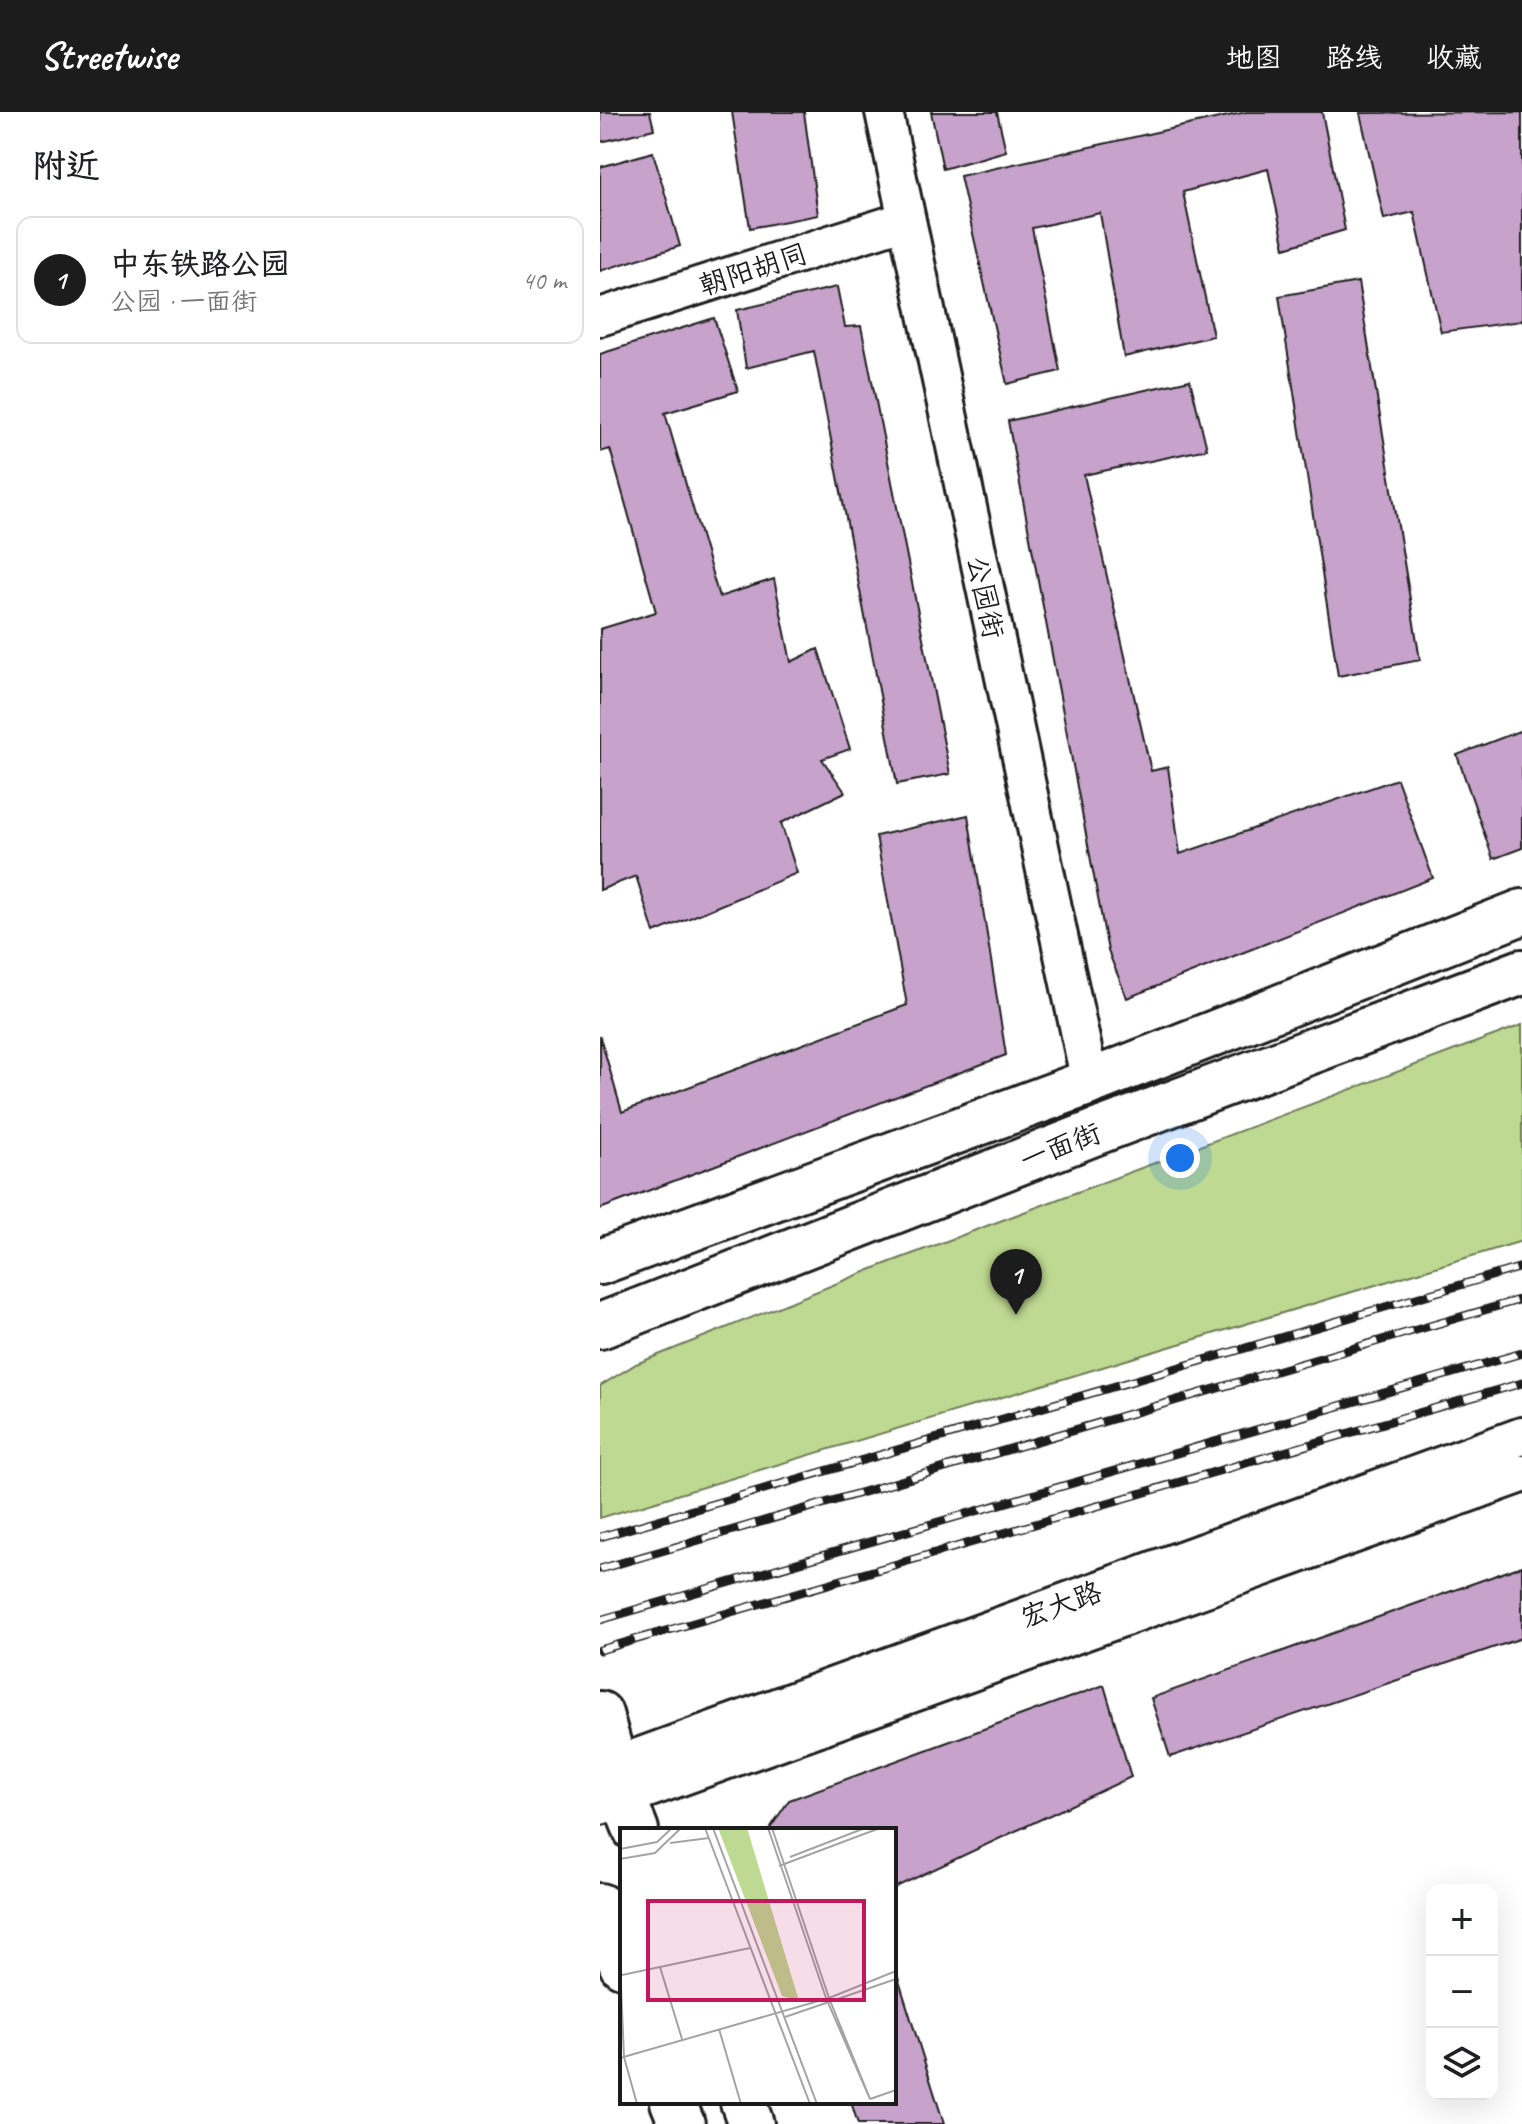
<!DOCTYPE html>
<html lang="zh">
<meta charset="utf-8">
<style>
body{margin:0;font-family:Caveat,"LXGW WenKai TC",sans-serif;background:#f2f2f2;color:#202124}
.controls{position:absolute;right:24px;bottom:24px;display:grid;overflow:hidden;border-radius:16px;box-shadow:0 8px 32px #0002}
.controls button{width:72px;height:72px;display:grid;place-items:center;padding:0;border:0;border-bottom:2px solid #e0e0e0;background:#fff;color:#202124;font:40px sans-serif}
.you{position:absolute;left:580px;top:1046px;width:28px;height:28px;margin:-20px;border:6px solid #fff;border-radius:50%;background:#1a73e8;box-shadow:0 0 0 12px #1a73e833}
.badge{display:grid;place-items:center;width:52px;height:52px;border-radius:50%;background:#1c1c1c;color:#fff;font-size:26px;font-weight:700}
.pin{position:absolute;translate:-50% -66px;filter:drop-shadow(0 2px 4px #0008)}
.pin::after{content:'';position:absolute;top:42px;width:28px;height:24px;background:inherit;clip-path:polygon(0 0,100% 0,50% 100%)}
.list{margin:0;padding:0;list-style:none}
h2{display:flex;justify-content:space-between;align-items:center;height:104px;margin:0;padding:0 32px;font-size:34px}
h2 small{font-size:26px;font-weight:400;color:#757577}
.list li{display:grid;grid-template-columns:52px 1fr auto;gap:24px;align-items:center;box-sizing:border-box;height:128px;margin:0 16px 16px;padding:0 16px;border:2px solid #e0e0e0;border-radius:16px}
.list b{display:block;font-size:30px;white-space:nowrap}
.list p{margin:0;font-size:26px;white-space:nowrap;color:#757577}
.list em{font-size:26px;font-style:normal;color:#757577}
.icon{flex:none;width:44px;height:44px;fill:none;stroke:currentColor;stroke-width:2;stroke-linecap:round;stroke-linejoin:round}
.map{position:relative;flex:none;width:922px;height:2012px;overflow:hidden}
header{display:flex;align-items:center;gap:48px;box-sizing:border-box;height:112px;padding:0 40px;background:#1c1c1c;color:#fff}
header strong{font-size:38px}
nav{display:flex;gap:44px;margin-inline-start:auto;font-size:28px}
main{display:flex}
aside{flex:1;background:#fff}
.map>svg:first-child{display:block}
.green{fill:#bed991;stroke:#6d7a56;stroke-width:2}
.building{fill:#c7a3cc;stroke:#1c1c1c;stroke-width:2}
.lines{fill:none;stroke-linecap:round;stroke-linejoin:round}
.minor-casing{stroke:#1c1c1c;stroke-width:42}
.major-casing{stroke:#1c1c1c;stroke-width:50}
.minor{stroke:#fff;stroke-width:36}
.major{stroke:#fff;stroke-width:44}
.rail-casing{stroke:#1c1c1c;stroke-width:9}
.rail{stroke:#fff;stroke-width:6;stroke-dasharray:18;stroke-linecap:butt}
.labels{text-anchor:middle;stroke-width:6;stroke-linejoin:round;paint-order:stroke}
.street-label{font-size:28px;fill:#1c1c1c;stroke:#fff}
.inset-road{fill:none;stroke:#a4a4a4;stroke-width:2}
.view{fill:#c2185b;fill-opacity:0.15;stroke:#c2185b;stroke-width:4}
.inset-edge{fill:none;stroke:#1c1c1c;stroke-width:4}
</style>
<header>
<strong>Streetwise</strong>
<nav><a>地图</a><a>路线</a><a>收藏</a></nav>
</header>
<main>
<aside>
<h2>附近<small></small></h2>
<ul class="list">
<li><span class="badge">1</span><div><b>中东铁路公园</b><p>公园 · 一面街</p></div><em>40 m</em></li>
</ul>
</aside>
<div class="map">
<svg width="922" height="2012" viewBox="0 0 922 2012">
<rect width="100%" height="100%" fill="#fff"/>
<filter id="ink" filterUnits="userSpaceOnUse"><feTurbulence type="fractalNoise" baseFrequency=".0125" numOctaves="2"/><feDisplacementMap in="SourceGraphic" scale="16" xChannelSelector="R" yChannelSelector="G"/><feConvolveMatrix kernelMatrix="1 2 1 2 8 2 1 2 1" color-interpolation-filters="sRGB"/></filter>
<g filter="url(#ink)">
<path class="green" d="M922 913V1129L0 1406V1274L36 1252 280 1154Z"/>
<path class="building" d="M0 0H50L54 17 1 30Z
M132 0H204L218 103 150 116Z
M331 0H397L406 39 343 57Z
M646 0H722L745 118 685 136 668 57 583 80 613 224 524 245 500 101 432 116 460 259 407 272 360 64Z
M922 0V209L841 220 814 100 784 107 760 1Z
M53 40 80 134 0 159V55Z
M758 170 820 548 738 564 679 184Z
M237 175 245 215 261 214 350 662 297 672 214 239 146 256 137 198Z
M114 206 138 279 65 301 119 485 174 467 191 550 218 537 250 637 222 647 245 680 181 711 197 761 54 821 36 764 0 778V517L56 500 10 337 0 340V242Z
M590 268 607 337 484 363 551 659 568 655 580 742 797 667 833 766 527 886 508 839 408 309Z
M922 618V736L893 747 857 643Z
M368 703 406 943 0 1097V924L22 1000 307 893 276 724Z
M922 1454V1526L570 1645 551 1586Z
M504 1573 531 1665 294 1776V1718H169L189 1688Z
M294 1853 344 2012H258L251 1990H294Z"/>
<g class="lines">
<defs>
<path id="minor" d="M284 0 490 970
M0 205 306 108
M0 1659 922 1324
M0 1694 922 1362"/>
<path id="major" d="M0 1150 490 970 922 800
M0 1214 499 1019 922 860
M0 1602 23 1685 36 1718
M0 1794 22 1853
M73 1990 82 2012
M143 1990 151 2012"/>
</defs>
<use href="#minor" class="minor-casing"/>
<use href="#major" class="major-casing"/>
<use href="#minor" class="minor"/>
<use href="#major" class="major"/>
<defs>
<path id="rail" d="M0 1425 922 1155
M0 1457 922 1187
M0 1508 922 1241
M0 1538 922 1271"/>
</defs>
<use href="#rail" class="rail-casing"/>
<use href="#rail" class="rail"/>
</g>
</g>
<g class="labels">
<g class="street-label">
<text transform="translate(153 157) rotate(-18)" y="10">朝阳胡同</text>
<text transform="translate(386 485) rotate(78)" y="10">公园街</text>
<text transform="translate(460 1034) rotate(-21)" y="10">一面街</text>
<text transform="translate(461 1492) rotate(-20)" y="10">宏大路</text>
</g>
</g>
<g transform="translate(20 1716)">
<rect width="276" height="276" fill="#fff"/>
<path d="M98 0H127L179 173 162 168Z" fill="#bed991"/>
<path class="inset-road" d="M85 0 190 276M93 0 197 276M148 0 206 170 250 271M152 0 209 170 250 271M50 15 89 10M0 21 37 14 52 0M170 29 245 0M0 31 35 25 61 0M159 38 260 0M0 134 4 229 17 276M40 139 62 211M2 147 130 120M165 189 276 151M99 201 121 276M0 230 209 170 276 143M250 271 276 262"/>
<path class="view" d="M28 73H244V172H28Z"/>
<rect width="276" height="276" class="inset-edge"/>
</g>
</svg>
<div class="controls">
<button>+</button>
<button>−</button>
<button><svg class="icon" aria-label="layers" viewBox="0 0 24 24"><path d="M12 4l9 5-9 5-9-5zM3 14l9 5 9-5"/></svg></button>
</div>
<div class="you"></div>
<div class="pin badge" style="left:416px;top:1203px">1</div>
</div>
</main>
